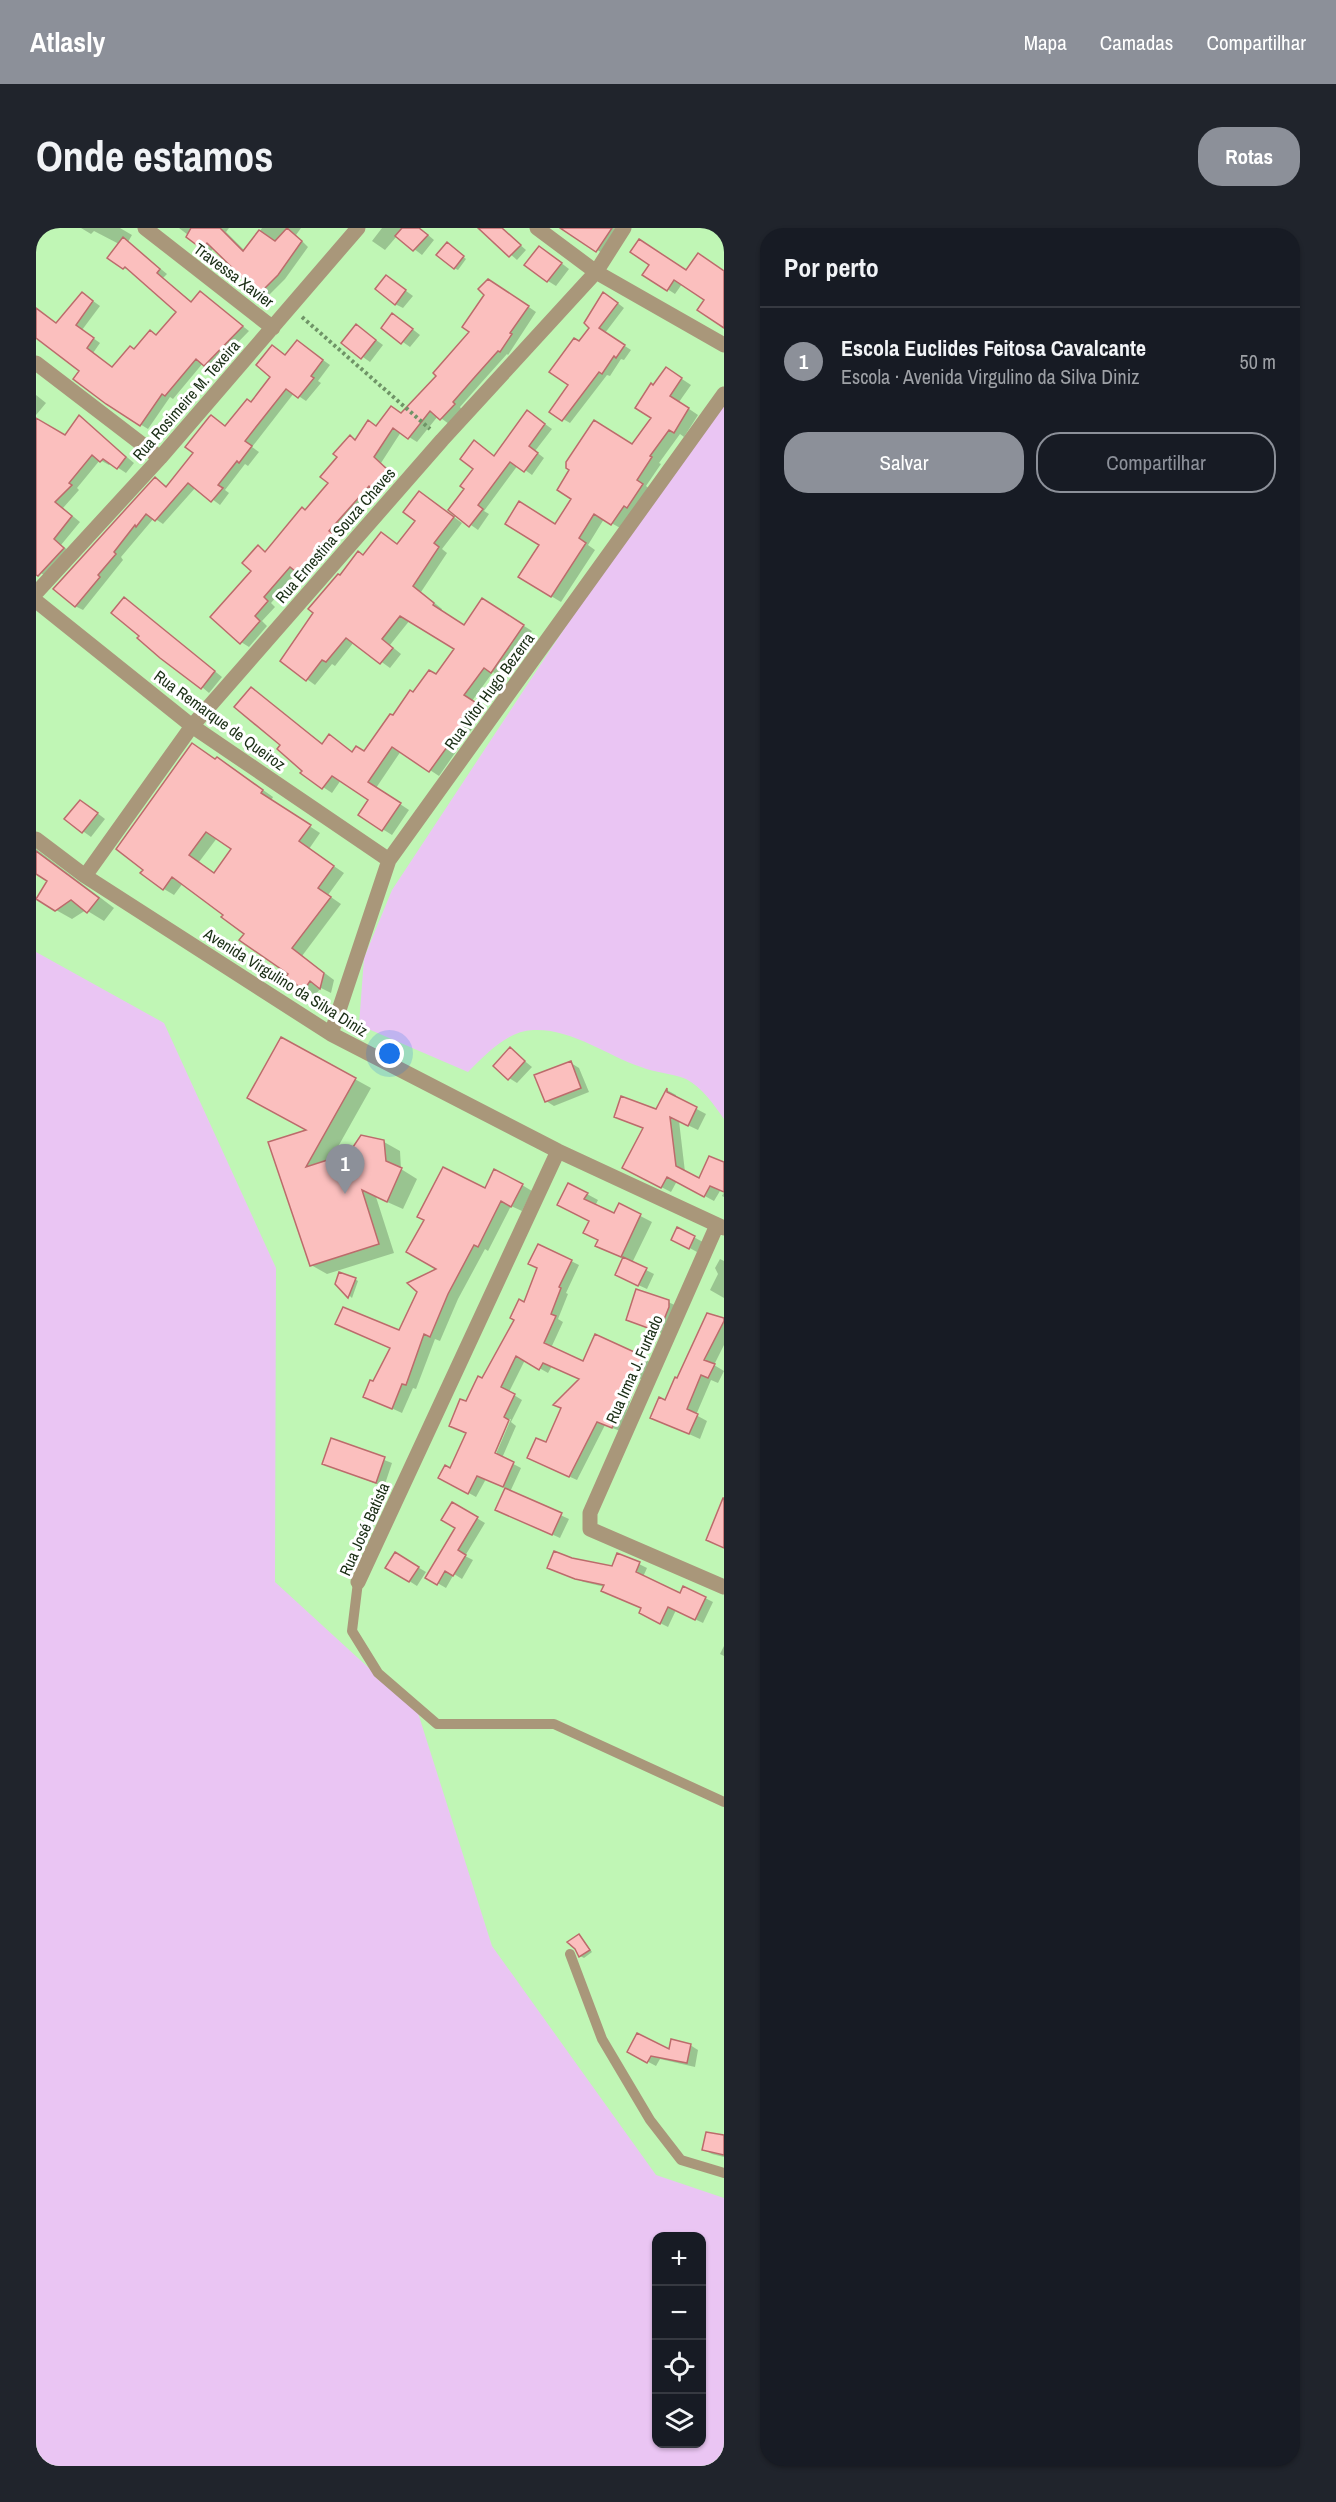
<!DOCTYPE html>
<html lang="pt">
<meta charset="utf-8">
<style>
body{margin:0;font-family:"Archivo Narrow",sans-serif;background:#20242c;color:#f1f3f6}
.controls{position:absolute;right:18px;bottom:18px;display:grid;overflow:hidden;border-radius:12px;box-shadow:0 2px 4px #0004}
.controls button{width:54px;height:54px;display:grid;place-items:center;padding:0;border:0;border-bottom:2px solid #363941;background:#171b24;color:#f1f3f6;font:30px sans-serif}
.you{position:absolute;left:354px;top:826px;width:21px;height:21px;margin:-15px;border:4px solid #fff;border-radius:50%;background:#1a73e8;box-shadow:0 0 0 9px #1a73e833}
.badge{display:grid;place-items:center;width:39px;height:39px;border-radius:50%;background:#8c9099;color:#fff;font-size:20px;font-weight:700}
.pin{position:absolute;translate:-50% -50px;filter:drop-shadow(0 2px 3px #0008)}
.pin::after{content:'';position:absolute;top:32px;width:21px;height:18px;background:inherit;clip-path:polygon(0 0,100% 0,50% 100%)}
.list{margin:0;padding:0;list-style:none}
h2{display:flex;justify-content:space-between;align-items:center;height:78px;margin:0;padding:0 24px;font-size:26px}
h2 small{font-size:20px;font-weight:400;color:#9ea1a6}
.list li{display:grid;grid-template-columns:39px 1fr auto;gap:18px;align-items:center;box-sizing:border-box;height:108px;padding:0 24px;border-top:2px solid #363941}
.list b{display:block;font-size:22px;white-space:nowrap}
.list p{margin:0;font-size:20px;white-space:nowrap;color:#9ea1a6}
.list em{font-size:20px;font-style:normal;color:#9ea1a6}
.actions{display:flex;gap:12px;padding:18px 24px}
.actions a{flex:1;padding:14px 0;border:2px solid #8c9099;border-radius:24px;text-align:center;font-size:21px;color:#8c9099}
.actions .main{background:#8c9099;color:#fff}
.icon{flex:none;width:33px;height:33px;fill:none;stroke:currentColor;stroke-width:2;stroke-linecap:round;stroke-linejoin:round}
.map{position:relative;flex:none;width:688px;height:2238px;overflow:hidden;border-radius:24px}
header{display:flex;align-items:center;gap:36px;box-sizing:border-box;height:84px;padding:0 30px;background:#8c9099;color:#fff}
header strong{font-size:28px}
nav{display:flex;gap:33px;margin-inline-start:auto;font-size:21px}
.intro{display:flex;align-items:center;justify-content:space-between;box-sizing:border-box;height:144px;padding:0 36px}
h1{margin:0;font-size:42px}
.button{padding:15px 27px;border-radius:24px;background:#8c9099;color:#fff;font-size:21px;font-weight:700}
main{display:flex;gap:36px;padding:0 36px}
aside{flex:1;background:#171b24;border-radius:24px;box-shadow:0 2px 4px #0004}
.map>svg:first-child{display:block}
.green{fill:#eac5f3;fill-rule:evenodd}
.shadow{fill:#0003;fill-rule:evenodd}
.building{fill:#fbbfbe;stroke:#bc6b6b;stroke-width:1.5;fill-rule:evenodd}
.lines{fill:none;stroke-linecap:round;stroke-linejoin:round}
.path{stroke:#6f9467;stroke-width:4;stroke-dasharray:3 3;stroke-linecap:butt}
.service{stroke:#a9977a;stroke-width:10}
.minor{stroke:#a9977a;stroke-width:15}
.labels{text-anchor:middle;stroke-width:6;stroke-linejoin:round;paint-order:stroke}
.street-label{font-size:16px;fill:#192d14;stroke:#fff}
</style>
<header>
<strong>Atlasly</strong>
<nav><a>Mapa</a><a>Camadas</a><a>Compartilhar</a></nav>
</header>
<div class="intro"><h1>Onde estamos</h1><a class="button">Rotas</a></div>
<main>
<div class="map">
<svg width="688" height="2238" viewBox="0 0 688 2238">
<rect width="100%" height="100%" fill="#c0f6b5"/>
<path class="green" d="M688 175V891C678 877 666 859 650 851 636 845 619 845 605 839 570 827 535 800 497 802 471 803 449 827 432 844L323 797 328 730 356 662 557 357Z
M0 724 128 795 240 1040 239 1354 382 1485 456 1718 620 1947 688 1970V2238H0ZM620 2008H666V2216H620Z"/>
<path class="shadow" d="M45 0H84L96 7 92 14 131 46 127 50 156 74 164 65 213 103 176 141 167 135 137 171 134 169 112 201 70 175 45 142 0 109V83L20 97 53 70 64 78 46 102 64 115 57 125 77 140 99 123 114 103 122 108 143 83 96 43 88 40 83 16 58 3 55 6Z
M143 0H193L190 4 209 23 226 0H265L260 7 272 19 249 51 231 69 224 64 178 20 174 24Z
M346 0H384L398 12 386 27 361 8 349 22 336 13Z
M445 0H465L490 22 481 32Z
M545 0H588L569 27 540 8Z
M415 18 430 31 422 42 418 40Z
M511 24 533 41 520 58 512 53Z
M688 43V99L670 72 646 56 639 66 608 46Z
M351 49 377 68 367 80 359 76Z
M461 57 500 84 472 127 471 126 445 155 424 179 426 182 413 196 402 188 381 214 365 204 345 235 360 248 345 264 341 262 300 308 304 312 273 350 262 343 235 375 239 379 226 393 231 398 213 419 205 414 222 319 230 324 270 284 294 255 320 213 366 186 402 148 436 103Z
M574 69 588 80 569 105 595 122 588 132 585 131 574 148 571 147 534 195 515 184 534 156 543 114Z
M365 92 384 107 374 119 347 100Z
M321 98 347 117 334 134 307 115Z
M262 114 294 137 282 153 285 155 270 173 258 165 216 219 223 224 212 238 209 236 189 262 193 265 184 277 160 259 127 296 118 290 85 329 87 332 47 382 39 378 120 251 132 259 159 225 175 189 191 199 215 175Z
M640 147 655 157 643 174 662 187 648 209 644 206 623 235 625 236 610 258 616 263 586 301 568 291 552 317 559 322 525 374 515 368 520 297 597 218 617 190 618 159Z
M0 167 10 175 0 187Z
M498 188 516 201 499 223 508 230 496 247 482 237 448 283 453 286 442 302 414 282 430 261 446 218 459 229Z
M43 189 98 235 90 245 75 235 73 237 64 232 41 260 43 262 27 280 44 294 25 317 36 325 13 350 0 342V192L29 209Z
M392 270 426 295 406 321 411 325 385 364 406 381 405 383 429 399 455 377 496 403 464 449 457 444 436 473 449 482 403 548 365 523 340 560 373 582 356 607 324 587 334 572 305 552 296 565 266 545 268 542 246 517 215 461 287 516 302 513 317 525H329L378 466 400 448 420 421 374 392 354 417 365 426 354 440 318 414 299 438 296 436 279 457 246 433 304 349 327 328 345 306 362 317 382 293Z
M96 376 186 449 173 465 105 407Z
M180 532 192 537 237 569 235 573 284 605 273 621 308 645 292 667 305 676 266 728 298 752 295 765 285 760 279 767 269 761 210 705 147 655 138 667 128 661ZM181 610 197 621 179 645 163 634Z
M52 578 69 591 55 609 30 591Z
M0 621 78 680 68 693 50 682 36 691 20 682 13 652 0 644Z
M246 811 335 860 294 933 348 914 364 923 365 941 381 951 367 981 340 969 358 1025 291 1046 275 1037 234 915 273 902Z
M474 821 496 839 481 855 473 850Z
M535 835 543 840 553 864 518 878 510 873Z
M631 862 640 867V870L670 886 662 902 643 893 649 944 664 952 688 936V969L686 968 688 964 684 963 678 973 641 953 635 964 598 945 608 901 579 888 621 883Z
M486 957 496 963 486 983 475 978 452 1023 449 1021 422 1071 404 1113 399 1111 380 1161 377 1160 366 1185 329 1168 355 1121 301 1096 364 1104 450 962Z
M551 966 562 972 559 978 579 987 583 977 616 994 596 1035 618 1046 611 1061 589 1051 588 1031 572 1023 563 1012 554 993 534 982Z
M642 1001 667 1014 661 1024 637 1011Z
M684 1031 688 1033V1070L674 1062 682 1046 679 1040Z
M535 1033 543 1037 530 1065 532 1066 522 1091 527 1094 515 1120 548 1135 560 1108 614 1134 607 1152 602 1150 584 1203 569 1197 541 1252 501 1234 544 1151 516 1138 512 1145 489 1132 473 1164 486 1172 475 1194 480 1198 466 1230 485 1240 474 1264 533 1291 524 1310 460 1281 470 1260 450 1251 440 1269 404 1249 415 1242 431 1206 422 1202 430 1175 447 1152 489 1076ZM472 1191H475L457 1233 455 1232Z
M319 1051 322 1053 316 1070 300 1055Z
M632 1074 641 1078 631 1107 591 1092Z
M688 1092V1117L678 1137 688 1143 682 1155 675 1152 660 1187 671 1193 664 1211 626 1194 630 1174 642 1152Z
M296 1212 356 1235 348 1259 288 1235Z
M417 1276 449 1295 429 1328 437 1332 426 1351 418 1346 410 1360 391 1349 421 1300Z
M360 1326 390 1344 381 1358 351 1339Z
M536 1332 577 1340 603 1336 611 1340 607 1349 644 1367 669 1370 677 1374 667 1395 640 1382 632 1399 612 1389 607 1380 569 1359 548 1354 521 1344Z
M688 1418V1428L684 1426Z
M544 1708 556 1724 548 1730 544 1728Z
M654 1817 662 1822 659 1839 624 1831 620 1838 601 1828 634 1823Z
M688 1909V1929L676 1926 668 1922Z"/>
<path class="building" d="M155 0H184L207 23 223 2 239 13 251 0 266 13 242 47 223 66 171 15 166 21 150 9Z
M366 0H383L392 7 377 23 359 8Z
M442 0H466L485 17 473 29Z
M524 0H576L560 24Z
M87 9 124 41 121 45 155 74 164 63 207 98 168 138 160 131 129 168 126 166 104 198 70 176 37 151 43 143 0 110V80L20 95 46 64 57 73 40 97 58 110 51 120 76 139 94 118 98 121 114 102 120 107 140 84 89 39 87 41 71 30Z
M603 11 650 42 662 25 688 43V100L661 82 668 72 638 52 631 63 606 47 613 37 594 24Z
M411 14 428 28 418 41 400 27Z
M503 18 526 35 511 54 488 37Z
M350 47 370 62 359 77 339 61Z
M452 51 493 78 474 105 476 106 464 124 462 123 437 151 417 174 419 176 404 192 394 183 372 211 357 200 338 229 353 243 336 261 333 258 293 303 297 306 264 347 254 339 228 369 232 373 219 388 224 393 204 416 174 389 215 343 206 335 222 317 229 324 266 279 269 282 292 255 284 249 301 229 297 226 314 207 319 212 332 192 340 198 355 178 365 185 400 148 397 145 433 104 426 99 448 67 442 61Z
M567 64 582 75 563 100 589 117 580 130 578 128 566 146 563 144 526 193 513 184 532 157 513 144 538 110 543 113 553 100 548 95Z
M356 85 377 101 365 116 345 100Z
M320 96 340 112 325 131 305 115Z
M261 112 287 132 275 148 278 150 262 170 250 161 209 213 216 218 203 235 201 233 182 257 187 260 175 274 152 255 119 293 110 286 100 299 99 297 78 324 80 326 62 347 64 349 39 379 17 361 119 249 130 259 157 225 149 219 173 189 175 187 189 198 211 171 215 174 234 149 220 137 236 117 249 127Z
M630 139 646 150 634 168 653 180 638 205 633 202 614 228 616 229 601 252 607 256 591 280 588 278 575 297 558 286 543 310 550 315 515 369 482 349 503 317 469 296 483 273 519 296 535 271 521 262 533 242 530 240V234L558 192 596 216 615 190 599 180 615 155 617 157Z
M491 182 509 196 493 218 502 225 488 244 474 234 442 277 447 281 433 299 412 282 428 261 424 258 437 241 424 231 438 212 458 228Z
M43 187 90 229 81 241 67 231 64 234 56 227 33 255 36 257 19 274 36 288 18 311 28 320 2 348 0 347V190L29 207Z
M383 263 418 289 398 315 403 319 377 358 398 375 397 377 428 397 446 370 488 397 455 445 448 440 428 467 442 476 393 544 356 519 332 554 365 575 346 603 322 587 332 572 296 548 286 561 264 545 266 543 241 521 244 517 198 479 215 459 286 516 293 506 316 524 320 518 328 523 354 486 357 487 374 462 377 464 393 442 400 446 418 421 364 388 346 411 357 420 344 436 310 410 290 434 286 432 270 453 244 433 277 385 272 381 302 346 304 347 322 323 327 327 345 304 361 316 379 293 367 284Z
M88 369 179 443 165 461 124 430 101 410 103 408 75 385Z
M156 515 179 531 181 529 227 562 225 565 275 597 263 613 298 638 282 660 295 669 256 720 288 745 284 761 274 753 268 762 250 749 252 746 203 712 208 706 185 689 187 687 136 649 127 662 104 645 107 642 80 621ZM170 604 195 621 178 645 153 627Z
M44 572 62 585 46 605 28 591Z
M0 623 63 670 51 685 35 672 19 683 0 671 11 653 0 646Z
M245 809 320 850 270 939 313 925 325 907 348 912 350 933 366 940 351 974 326 962 343 1016 274 1038 232 914 270 902 211 870Z
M474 819 489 833 472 852 457 838Z
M535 833 545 860 509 874 498 847Z
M631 860V864L661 879 652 898 634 889 640 938 663 950 673 928 688 934V964L674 958 668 969 631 949 625 960 586 940 607 900 578 889 585 868 620 881Z
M407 939 449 960 458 941 487 956 475 979 465 973 442 1019 438 1017 412 1066 394 1109 388 1106 370 1157 366 1156 356 1181 327 1169 334 1152 337 1153 354 1120 299 1096 307 1079 363 1102 381 1064 371 1055 400 1041 370 1024 388 992 381 989Z
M532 955 552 965 548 971 578 985 583 975 605 986 585 1029 559 1018 562 1012 547 1005 553 993 521 977Z
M641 999 659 1008 653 1021 635 1012Z
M502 1016 536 1032 523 1059 525 1060 515 1086 520 1088 508 1115 547 1133 559 1106 607 1128 598 1149 594 1147 576 1200 561 1194 533 1249 491 1230 500 1210 510 1214 525 1180 517 1177 543 1151 507 1135 503 1142 480 1128 465 1159 479 1166 468 1189 473 1192 459 1225 478 1234 467 1259 441 1248 432 1266 402 1250 409 1237 414 1240 430 1205 413 1198 424 1171 430 1173 442 1148 446 1150 478 1092 474 1090 483 1071 488 1074 501 1040 492 1036Z
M587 1029 611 1040 602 1058 579 1047Z
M303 1044 320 1050 312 1070 299 1056Z
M600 1061 633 1072V1079L623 1104 590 1092Z
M671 1085 688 1090V1093L668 1132 679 1136 672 1150 665 1147 651 1181 662 1186 653 1206 614 1190 623 1169 629 1172 639 1149 641 1150Z
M295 1210 349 1229 340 1255 286 1236Z
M469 1260 526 1285 516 1307 459 1282Z
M687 1270H688V1320L670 1312Z
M416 1274 442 1289 422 1322 430 1327 417 1348 409 1343 401 1357 389 1350 419 1300 405 1292Z
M518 1323 536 1330 576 1338 581 1325 604 1334 600 1344 644 1365 647 1358 670 1369 659 1392 632 1379 624 1396 603 1385 605 1380 565 1363 568 1357 539 1351 511 1340Z
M359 1324 383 1339 373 1354 349 1340Z
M543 1706 554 1722 543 1729 539 1721 531 1714Z
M601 1805 633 1821 635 1811 655 1816 651 1835 615 1828 611 1835 591 1824Z
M670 1904 688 1907V1927L666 1922Z"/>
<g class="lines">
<path class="path" d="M266 89 394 201"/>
<path class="service" d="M322 1354 316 1403 342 1445 401 1496H518L688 1574
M534 1726 566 1811 614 1892 645 1932 688 1945"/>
<path class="minor" d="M109 0 237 100
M501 0 560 44 688 117
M0 135 124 230
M0 365 124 230 322 0
M0 373 156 498 353 632
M0 611 49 648 295 806 522 923 688 1000
M49 648 156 498 406 212 560 44 588 0
M295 806 353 632 688 166
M681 997 554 1285V1301L688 1359
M322 1354 522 923"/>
</g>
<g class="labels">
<g class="street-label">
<text transform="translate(198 47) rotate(37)" y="6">Travessa Xavier</text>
<text transform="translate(150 172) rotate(-49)" y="6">Rua Rosimeire M. Texeira</text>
<text transform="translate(299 307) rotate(-49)" y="6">Rua Ernestina Souza Chaves</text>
<text transform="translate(453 463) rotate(-54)" y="6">Rua Vitor Hugo Bezerra</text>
<text transform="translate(184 492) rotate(36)" y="6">Rua Remarque de Queiroz</text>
<text transform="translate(250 754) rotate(32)" y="6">Avenida Virgulino da Silva Diniz</text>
<text transform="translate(598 1141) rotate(-66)" y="6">Rua Irma J. Furtado</text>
<text transform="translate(328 1301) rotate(-66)" y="6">Rua José Batista</text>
</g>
</g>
</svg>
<div class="controls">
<button>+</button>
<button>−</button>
<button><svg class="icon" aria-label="locate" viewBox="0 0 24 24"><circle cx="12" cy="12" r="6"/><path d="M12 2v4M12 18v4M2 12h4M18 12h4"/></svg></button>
<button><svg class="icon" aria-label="layers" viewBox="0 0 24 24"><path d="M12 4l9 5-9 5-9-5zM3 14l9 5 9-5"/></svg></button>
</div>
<div class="you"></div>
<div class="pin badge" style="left:309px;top:966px">1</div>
</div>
<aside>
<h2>Por perto<small></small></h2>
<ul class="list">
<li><span class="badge">1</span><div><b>Escola Euclides Feitosa Cavalcante</b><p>Escola · Avenida Virgulino da Silva Diniz</p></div><em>50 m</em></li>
</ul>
<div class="actions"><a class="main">Salvar</a><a>Compartilhar</a></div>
</aside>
</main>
